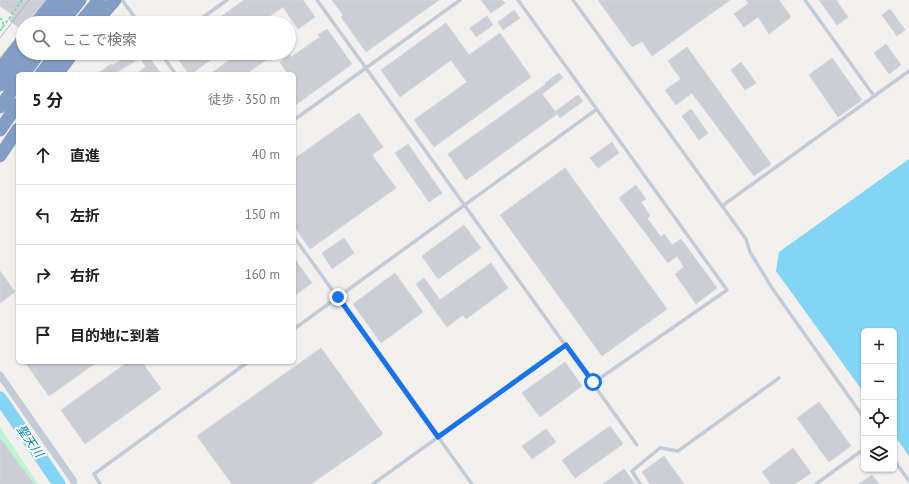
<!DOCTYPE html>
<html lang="ja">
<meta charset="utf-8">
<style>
body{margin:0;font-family:"PT Sans","Noto Sans JP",sans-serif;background:#f2f2f2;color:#222}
.controls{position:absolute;right:12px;bottom:12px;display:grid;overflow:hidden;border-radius:6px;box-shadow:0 1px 3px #0004}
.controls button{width:36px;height:36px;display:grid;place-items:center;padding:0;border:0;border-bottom:1px solid #e0e0e0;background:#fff;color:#222;font:20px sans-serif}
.stop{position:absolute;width:12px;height:12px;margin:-9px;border:3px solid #1a73e8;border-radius:50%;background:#fff}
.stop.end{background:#1a73e8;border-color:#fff;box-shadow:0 1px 4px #0008}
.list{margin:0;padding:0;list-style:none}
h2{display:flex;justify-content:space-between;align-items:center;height:52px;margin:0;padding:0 16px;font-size:17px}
h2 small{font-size:13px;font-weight:400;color:#767676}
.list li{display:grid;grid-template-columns:26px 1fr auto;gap:12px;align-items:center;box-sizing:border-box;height:60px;padding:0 16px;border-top:1px solid #e0e0e0}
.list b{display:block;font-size:15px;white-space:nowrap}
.list em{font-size:13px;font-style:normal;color:#767676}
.icon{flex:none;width:22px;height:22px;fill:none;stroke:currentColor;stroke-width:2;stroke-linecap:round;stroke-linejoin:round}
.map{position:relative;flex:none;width:909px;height:484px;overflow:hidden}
.search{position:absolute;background:#fff;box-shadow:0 1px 3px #0004;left:16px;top:16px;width:280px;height:44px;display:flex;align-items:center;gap:10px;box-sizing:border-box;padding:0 14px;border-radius:22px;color:#767676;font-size:15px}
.panel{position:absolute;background:#fff;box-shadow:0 1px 3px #0004;left:16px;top:72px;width:280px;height:292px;border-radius:6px}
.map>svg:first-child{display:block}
.green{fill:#bbf4d6}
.water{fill:#83d4f5}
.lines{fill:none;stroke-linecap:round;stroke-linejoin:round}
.river{stroke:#83d4f5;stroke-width:13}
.building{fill:#ccced6;stroke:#d3d5dc}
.path{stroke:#6fd6ac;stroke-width:1.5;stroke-dasharray:3 2;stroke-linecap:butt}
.lane{stroke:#c2cbd6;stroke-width:3.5}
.street{stroke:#c2cbd6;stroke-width:7}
.highway{stroke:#839dc4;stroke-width:13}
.tram{stroke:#b1b4bb;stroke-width:1}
.route{stroke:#1a73e8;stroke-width:5}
.labels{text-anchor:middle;stroke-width:4;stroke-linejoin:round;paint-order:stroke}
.water-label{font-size:12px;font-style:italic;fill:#017cb1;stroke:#fff}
</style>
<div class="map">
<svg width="909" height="484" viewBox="0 0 909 484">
<rect width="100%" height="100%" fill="#f3f0f0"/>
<path class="green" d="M0 427 38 484H0Z"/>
<path class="water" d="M909 159V456L894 435V331H864V393L776 271 779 252Z"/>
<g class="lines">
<path class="river" d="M0 398 59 484"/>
</g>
<path class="building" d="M0 0H45L30 18 28 23H23V31L9 20 13 15 0 6Z
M244 0H303L315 17 298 29 283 7 260 23H212Z
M332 0H439L366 52 341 17 343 15Z
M481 0H502L505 3 491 13Z
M598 0H730L652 56 642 41 632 47Z
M746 0H779L791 17 769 34 758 17 744 27 734 14 748 4Z
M819 0H836L848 17 837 25Z
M890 9 905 30 897 36 882 15Z
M514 10 520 18 503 30 498 22Z
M487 16 493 25 476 37 470 28Z
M446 23 469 55 500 33 531 77 434 147 414 120 467 82 451 60 400 97 381 70Z
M327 29 352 64 294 106V74H288L280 62 290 55 291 57 320 37 318 35Z
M886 44 901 65 889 74 874 53Z
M687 47 771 164 754 176 692 93 676 105 665 90 681 79 668 61Z
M132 53H146L161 74H136L146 67 140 58 114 74H97L111 64 113 65Z
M174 53H220L191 74H189Z
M239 53H276L246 74H210Z
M832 58 862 100 838 117 809 75Z
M741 62 756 83 745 90 731 70Z
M559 73 563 78 542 94 557 114 466 180 448 154 546 84 545 83Z
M578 95 583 101 560 118 556 111Z
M691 109 708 133 699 140 682 116Z
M359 113 383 147 372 155 396 188 310 249 294 226V159Z
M612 142 619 153 598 168 590 158Z
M408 144 442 193 429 202 395 153Z
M565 168 667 309 602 356 500 215Z
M636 185 646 199 641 202 650 216 647 218 661 237 664 234 672 245 681 239 717 288 696 304 675 274 684 267 677 256 668 263 619 198Z
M464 225 481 248 438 279 422 256Z
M344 238 354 253 332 269 322 253Z
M294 258 312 283 294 296Z
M491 263 508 288 466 319 463 315 447 327 416 284 424 278 440 300Z
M0 271 15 292 0 303Z
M395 273 423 312 381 343 353 304Z
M321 348 383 434 311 484H232L197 436Z
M25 362H97L49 396Z
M128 362H142L161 389 85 444 61 410Z
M565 362 582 386 540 417 522 393Z
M819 402 851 446 829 462 797 418Z
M610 426 623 444 575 478 562 460Z
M546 429 556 442 532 459 522 446Z
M0 438 34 484H0Z
M793 448 811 473 795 484H771L762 472Z
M664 456 684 484H650L642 472Z
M624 469 635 484H603Z
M872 475 879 484H859Z"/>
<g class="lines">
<path class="path" d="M0 18 3 21 2 28
M0 31 22 0"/>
<path class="lane" d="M122 0 139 23
M317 0 637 445
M518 0 727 290 593 383
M573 0 746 239 750 252 772 288 864 418
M805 0 874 96
M195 23 227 0
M160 53 176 74
M294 120 460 0
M722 206 909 71
M294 237 472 484
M294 329 597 109
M894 460 909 481
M100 484 94 474 248 362
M373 484 566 345
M640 484 632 471 660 448 678 451 779 378
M816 484 864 449"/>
<path class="street" d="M0 375 73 480 74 484"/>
<path class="highway" d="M36 23 55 0
M48 23 66 0
M62 23 80 0
M80 23 99 0
M95 23 115 0
M0 70 23 39
M24 74 39 53
M41 74 57 53
M57 74 73 53
M0 85 25 53
M0 107 18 82
M0 130 18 104
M0 156 18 129"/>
<path class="tram" d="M28 23 46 0
M0 38 29 0
M0 58 23 30"/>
</g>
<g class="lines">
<path class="route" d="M338 297 438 437 566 345 593 382"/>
</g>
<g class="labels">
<g class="water-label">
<text transform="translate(30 441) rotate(55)" y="4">聖天川</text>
</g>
</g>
</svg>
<div class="controls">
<button>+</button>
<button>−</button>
<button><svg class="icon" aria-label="locate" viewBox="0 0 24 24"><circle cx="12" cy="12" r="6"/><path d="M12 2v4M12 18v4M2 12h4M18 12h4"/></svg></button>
<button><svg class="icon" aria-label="layers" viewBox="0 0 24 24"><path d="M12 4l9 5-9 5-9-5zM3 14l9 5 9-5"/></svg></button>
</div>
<div class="stop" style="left:593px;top:382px"></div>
<div class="stop end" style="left:338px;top:297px"></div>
<div class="search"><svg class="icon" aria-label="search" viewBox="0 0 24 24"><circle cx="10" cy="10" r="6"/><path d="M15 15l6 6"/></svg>ここで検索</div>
<section class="panel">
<h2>5 分<small>徒歩 · 350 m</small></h2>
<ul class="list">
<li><svg class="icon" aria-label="ahead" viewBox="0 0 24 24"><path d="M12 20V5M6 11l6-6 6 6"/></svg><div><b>直進</b></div><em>40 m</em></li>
<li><svg class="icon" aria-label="left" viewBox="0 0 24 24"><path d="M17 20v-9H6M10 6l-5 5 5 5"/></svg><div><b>左折</b></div><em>150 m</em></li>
<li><svg class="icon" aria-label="right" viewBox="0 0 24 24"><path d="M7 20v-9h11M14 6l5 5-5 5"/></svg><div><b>右折</b></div><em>160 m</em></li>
<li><svg class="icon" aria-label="arrive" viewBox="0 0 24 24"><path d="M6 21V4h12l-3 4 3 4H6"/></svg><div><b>目的地に到着</b></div></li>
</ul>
</section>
</div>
